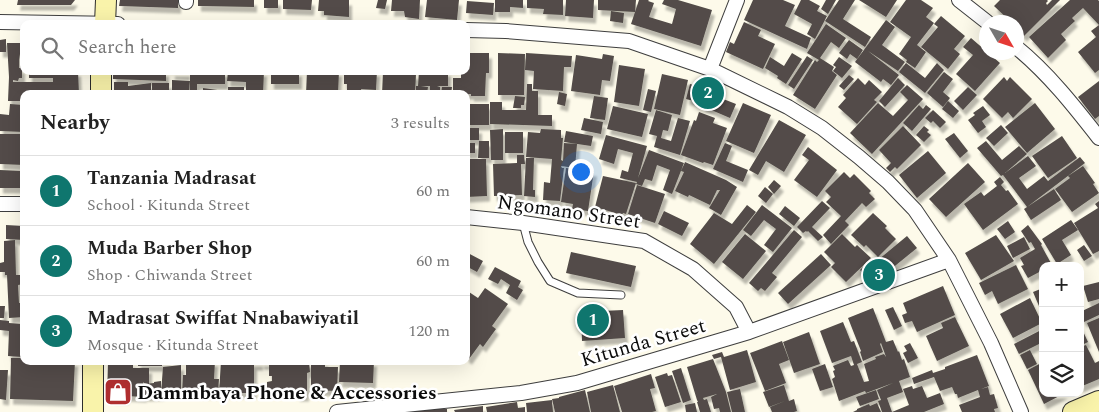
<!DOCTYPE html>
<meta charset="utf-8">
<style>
body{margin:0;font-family:Spectral,serif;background:#f6f6f6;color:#222}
.controls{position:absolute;right:15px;bottom:15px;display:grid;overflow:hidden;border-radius:10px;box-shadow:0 5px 20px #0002}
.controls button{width:45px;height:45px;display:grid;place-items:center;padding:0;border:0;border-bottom:1px solid #e0e0e0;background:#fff;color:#222;font:25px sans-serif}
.compass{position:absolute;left:979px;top:15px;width:45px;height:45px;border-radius:50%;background:#fff;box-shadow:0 5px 20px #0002;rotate:129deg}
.you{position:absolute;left:580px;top:171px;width:18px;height:18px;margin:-12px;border:4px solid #fff;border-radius:50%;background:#1a73e8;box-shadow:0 0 0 8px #1a73e833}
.badge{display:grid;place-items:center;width:32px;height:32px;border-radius:50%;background:#0f766e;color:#fff;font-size:16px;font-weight:700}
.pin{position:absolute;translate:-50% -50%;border:2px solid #fff;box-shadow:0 1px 5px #0006}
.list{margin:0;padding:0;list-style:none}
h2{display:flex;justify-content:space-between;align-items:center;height:65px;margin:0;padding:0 20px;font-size:21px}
h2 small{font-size:16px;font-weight:400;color:#767676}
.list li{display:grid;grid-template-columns:32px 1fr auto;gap:15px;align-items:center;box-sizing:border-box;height:70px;padding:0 20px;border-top:1px solid #e0e0e0}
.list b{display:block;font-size:19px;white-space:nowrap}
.list p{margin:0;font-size:16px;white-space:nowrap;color:#767676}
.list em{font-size:16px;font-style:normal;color:#767676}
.icon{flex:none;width:28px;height:28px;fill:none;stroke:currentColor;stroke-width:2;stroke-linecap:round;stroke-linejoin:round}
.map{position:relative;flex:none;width:1099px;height:412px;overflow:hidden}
.search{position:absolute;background:#fff;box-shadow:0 5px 20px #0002;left:20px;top:20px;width:450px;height:55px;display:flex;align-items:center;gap:12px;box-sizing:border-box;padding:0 18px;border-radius:10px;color:#767676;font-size:19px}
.panel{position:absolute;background:#fff;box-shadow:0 5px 20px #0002;left:20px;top:90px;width:450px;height:275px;border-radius:10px}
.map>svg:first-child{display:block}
.building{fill:#524c48;filter:url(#shadow)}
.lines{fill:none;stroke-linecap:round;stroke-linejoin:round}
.lane-casing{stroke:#3e3e3e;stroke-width:9}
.street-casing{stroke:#3e3e3e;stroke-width:16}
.secondary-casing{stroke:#2d2d2d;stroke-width:22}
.lane{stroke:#fff;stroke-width:7}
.street{stroke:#fff;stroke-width:14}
.secondary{stroke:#f9f3aa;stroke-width:20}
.labels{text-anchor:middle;stroke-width:5;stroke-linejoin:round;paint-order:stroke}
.street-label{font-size:20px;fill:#0b0b0b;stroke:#fff}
.poi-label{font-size:20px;font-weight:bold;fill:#0b0b0b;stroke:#fff;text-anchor:start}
</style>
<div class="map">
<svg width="1099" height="412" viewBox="0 0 1099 412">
<defs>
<filter id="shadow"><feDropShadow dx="3" dy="5.5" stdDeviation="1" flood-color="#0004"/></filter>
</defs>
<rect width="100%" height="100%" fill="#fdfaea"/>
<path class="building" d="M18 0H75L71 5H17Z
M120 0H178V8L119 6Z
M198 0H254V7L198 6Z
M264 0H278V8H264Z
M283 0H312L311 10 283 9Z
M319 0H349V17L324 15V11H318Z
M378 0H387L385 9 376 8Z
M392 0H420L419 19 405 17 404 11H391Z
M427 0H459L457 20 425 17Z
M495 0H523V8L510 7V12H495Z
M527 0H563V15L543 14 544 9 527 8Z
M566 0H594L593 18 565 16Z
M598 0H636L635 12 598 10Z
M639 0H649L648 1 654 3 649 17 672 24 676 9 662 4 664 0H678L712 10 701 46 631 24Z
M753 0H783L795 5 785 26 811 38 807 49 744 20Z
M801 0H809L820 6 817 11 827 16 815 39 807 34 812 24 794 14Z
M826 0H836L828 14 821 9Z
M839 0H855L843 19 871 37 865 47 825 21Z
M859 0H897L886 17Z
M906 0H921L933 8 926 17 934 23 917 45 926 52 915 68 906 62 907 60 899 54 911 37 890 22Z
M1000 0H1047L1048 1 1046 3 1047 5 1052 0H1060L1024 36 1016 28V22H1011L994 6Z
M1070 0H1098L1099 1V70L1095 73 1078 52 1096 37 1091 31 1099 25 1083 8 1072 18 1075 21 1061 34 1066 40 1048 58 1029 37Z
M467 1 494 3 493 15 466 13Z
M611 11 624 13 623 23 610 21Z
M941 16 965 36 954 49 960 54 948 69 921 47 938 27 934 24Z
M886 20 895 27 882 45 905 62 898 71 868 51 899 75 891 85 883 79 881 82 855 62Z
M744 22 761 30 758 36 775 44 763 69 726 52 730 42 734 44Z
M826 24 846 38 839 48 831 42 820 58 834 67 832 71 837 75 815 109 793 95 815 60 817 62 819 60 807 53Z
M21 37H24V60H20L19 54V68H22V78H19L18 81 13 80V82H53V78H29V71H78L79 94H24V101H8L9 77 7 43H20V42H21Z
M971 38 1000 63 975 91 956 74 973 55 963 47Z
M6 39V52H0V40Z
M849 40 863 50 857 59 850 54 847 59 839 53Z
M466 53H489V73H486L485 96H471V94H453V78H461V71H466Z
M498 53 525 54 524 95H498Z
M526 53 572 56 571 67H564L563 91 533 89 534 71 525 70Z
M792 53 802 59 786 84 777 78 778 76 765 68 770 57 784 66Z
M603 54 614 56 610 81 602 80 600 95 571 91 576 55 602 59Z
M807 56 813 60 794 89 788 85Z
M839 57 852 66 842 78 833 71 836 67 833 65Z
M906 63 925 78 937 63 944 70 925 93 899 72Z
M619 65 645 69 639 106 614 102Z
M113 71H166V81L113 79Z
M172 71H187V75L172 74Z
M190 71H225V84H197V93H190Z
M228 71H264L263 94H246V82L227 81Z
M271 71H299V84H271Z
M307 71H339L338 94H306Z
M344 71H377L376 90 361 89V91H372V94H347V84H344Z
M419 71H448V86H437L440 87V93L430 92V86H421L428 87 427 94H416V86H418Z
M383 72 416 74 415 94H382Z
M944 72 953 79 943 92 950 98 943 107 927 93Z
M662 74 688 80 680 115 654 109Z
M849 75 854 79 844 90 839 86Z
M1004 77 1007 81 1010 77 1032 99 1013 118 1008 112 1002 118 983 99Z
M858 78 865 85 869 80 882 92 874 100 877 102 857 124 838 107 846 98 843 95Z
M898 78 905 85 885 107 879 101Z
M172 80 190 81 189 94H172Z
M1099 81V116L1095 119 1078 97Z
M114 82H128V86L151 83V94H114Z
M152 83H169V94H152Z
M527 84H532V91H538V115H552V126L490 124V102H502V110H526Z
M690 84 705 88 701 103 686 99Z
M907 85 923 99 872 154 850 133 878 103 893 116 908 100 900 92Z
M228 87H244V94H228Z
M442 87H452L451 94H441Z
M968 87 977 95 963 110 954 101Z
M203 88 225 91 224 94H203Z
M648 89 656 91 651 112 643 110Z
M559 92 567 94 565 106 557 104Z
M708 93 736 104 730 118 702 106Z
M515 96 525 97 524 105H521V108H513Z
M594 96 608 98 605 120 590 118Z
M948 101 959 111 953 118 942 109Z
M743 103 771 115 754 153 726 141Z
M1035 103 1055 129 1027 153 1005 127Z
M10 104 24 105V132L0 131V114L9 115Z
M466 104H489V125H466Z
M919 105 923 109 926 105 931 109 912 131 903 123Z
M613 106 648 114 642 137 607 129Z
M983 106 990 115 982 121 986 127 978 133 968 120 975 115 973 113Z
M656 110 672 115 668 131 663 130 661 138 671 141 678 118 690 121 680 155 654 147 657 136 649 134Z
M933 110 946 122 940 128 933 121 931 123 925 118Z
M699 112 715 118 713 123 727 128 713 165 704 162 703 163 681 155 694 120 696 121Z
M584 118 603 122 601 134 581 130Z
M779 120 806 135 784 172 766 161 758 175 749 170Z
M1001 125 1008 133 994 146 986 138Z
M903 126 921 145 897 169 895 167 890 172 886 168 891 163 879 150Z
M924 126 929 130 927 132 931 135 924 142 916 135Z
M466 128H479V140H470V143H475V153H466Z
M503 129V160H491L490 130Z
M541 129 561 130V138H563L561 160 563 161 564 143 577 144 575 168 561 166 562 168H564L560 201 543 200 544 182 550 183 552 159 526 157 528 132 540 133Z
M566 131 593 136 591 146 564 142Z
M505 132H523V153H505Z
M954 133 968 151 960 158 945 139Z
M0 134H24V165L0 164Z
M606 135 647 146 638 178 649 150 684 163 672 194 663 190 670 170 657 165 652 181 645 179 642 186 636 184 637 182 620 178 622 170 628 172 633 153 618 149 614 164 599 159Z
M1062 136 1077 158 1048 178 1032 156Z
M479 141H489V158H478Z
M986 141 1002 160 1019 146 1027 154 1005 173 1028 156 1036 166 1019 178 1027 189 1044 176 1048 181 1080 157 1085 163 1027 207 1003 175 1001 176 977 148Z
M725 143 732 146 726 161 748 170 743 182 713 169Z
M808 147 837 170 817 197 794 180 809 160 802 155Z
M928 151 946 173 917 198 899 175Z
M517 155H524L525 164H521L522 195 494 196 493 164 517 163Z
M526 158H534L533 190H535V197L524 196Z
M466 159H486L487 196 466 197Z
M685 162 726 180 737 187 721 215 709 208 720 190H717L710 205 689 195 688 197 675 191 684 172 681 171Z
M968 163 985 182 946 217 929 199Z
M1083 166 1095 183 1093 184 1099 193 1072 212 1055 189 1070 178 1068 176Z
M566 168 594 171 588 211 572 209 573 204 561 202Z
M0 170 24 171V188H0Z
M844 172 850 178 854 174 871 191 869 193 875 199 866 207 862 203 845 221 849 225 831 244 823 235 841 216 826 202 831 197 825 191Z
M603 176 636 183 626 214 623 213 622 215 595 207Z
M1000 177 1004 182 1001 185 1006 191 1008 190 1018 204 983 230 964 204 981 192 984 196 997 186 994 182Z
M774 180 781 186 774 194 768 187Z
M637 185 665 194 655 223 628 214Z
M765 187 773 194 766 203 758 196Z
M1054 189 1061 200 1031 220 1024 209Z
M822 201 830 208 812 227 823 237 818 241 808 231 807 232 806 231 803 233 797 227Z
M1099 201V251L1093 254 1074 223 1098 208 1095 204Z
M747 205 756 212 714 264 690 244 714 213 732 224Z
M762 205 792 228 773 252 764 245 776 229 764 220 751 236 743 230Z
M785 206 800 218 794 226 779 214Z
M664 211 689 223 682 236 658 224Z
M873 213 887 226 885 228 896 239 878 257 866 245 864 247 851 235Z
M1071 220 1078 230 1062 240 1071 255 1057 264 1042 239Z
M1008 221 1015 232 1005 239 997 229Z
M6 225 24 226V240L6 239Z
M1028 225 1042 244 1041 245 1052 265 1043 266V270L1028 278 1021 266 1024 265 1020 258 1035 249 1031 242 1029 243 1021 231Z
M794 230 802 237 772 273 777 277 765 291 761 288 758 291 749 283Z
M745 234 766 251 743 279 722 262Z
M842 234 855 247 857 245 871 258 846 282 831 267 835 263 824 252Z
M996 235 1014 261 981 280 965 253Z
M907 236 917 248 885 274 883 271 868 282 864 277 865 276 860 270 868 262 869 264 876 258 878 260Z
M1024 237 1030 249 1013 258 1007 246Z
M15 240 16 275H24V284L18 285 19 303H24V317L9 318 7 275H5V272H0V263L4 262V241Z
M1084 245 1092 256 1084 261 1077 250Z
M466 252 483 261 477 272 466 266Z
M571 252 636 266 631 287 566 273Z
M821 254 831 265 788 304 778 293Z
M1016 265 1028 289 998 304 992 291 985 295 979 283Z
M495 267 521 281 518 287 523 290 517 300 506 293 510 285 501 279 498 284 488 279Z
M1099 282V299L1088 302 1083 286Z
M943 286 955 315 917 332 912 321 905 323 902 315 907 313 903 303Z
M485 288 508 304 492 326 496 329 483 347 480 344 469 359 466 357V290L478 298Z
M1043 288V304L1039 306 1033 292Z
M1030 298 1042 323 1013 338 1000 314Z
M1099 303V315L1084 322 1080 315V312Z
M0 306H5L4 318H0Z
M893 307 902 326 894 330 885 310Z
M873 308 886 342 893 340 898 352 899 351 902 360 904 359 910 377 899 381 903 392 887 398 892 412H882L878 401 881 400 877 390 893 383 866 393 865 391 839 401 832 379 835 377 833 371 835 370 833 366 848 360 851 366 854 365 851 356 832 363 820 331 843 322 851 342 854 341 862 362 857 364 864 382 869 381 864 364 876 359 875 357 884 354 886 357 881 343 880 344 883 352 863 361 860 352 861 351 848 318Z
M623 310 625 338 582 341 581 312Z
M955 317 969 346 937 361 926 336 943 328 941 323Z
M1099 318V352L1087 323Z
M0 320 9 321V323L23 324 22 357 8 356 9 331 0 330Z
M1080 325 1088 342 1080 346Z
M1043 329V353L1039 344 1019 354 1014 344Z
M809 332 820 364 794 373 783 342Z
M782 341 789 360 779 364 786 383 765 391 750 353Z
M910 343 918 358 908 363 903 353 907 351 904 346Z
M1086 345 1095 363 1099 361V379L1080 387V347Z
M747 350 756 382 730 390 721 357 714 359 712 355 722 352 724 357Z
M1030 350 1037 364 1027 369 1020 355Z
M977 355 989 386 981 389 988 387 990 395 994 394 998 408 994 409 995 412H962L959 405 980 397 978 390 958 398 957 394H955L952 387 940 391 934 377 914 384 912 378 932 370 933 373 945 369V367Z
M11 358H24V361H75L73 401 10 399Z
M713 359 726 392 731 412H720L719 408 714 409 711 397 717 394 703 398 704 400 707 399 711 412H700L697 402H698L697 400 687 367Z
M110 361 133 363V368H149V384L144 383 143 382 144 397 126 396V399H112V396H107L108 363H110Z
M138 361H168V364H162V366H138Z
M186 361H215L214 379H219L218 394 182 393 183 375H186Z
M221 361H260V365H254V393H219Z
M261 361 309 362 310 372 307 373V391H306V396H297V391L267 393V382L272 381V376H269V364H261Z
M311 361H325V367H338L337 391 311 390Z
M340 361H374L373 383 339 382Z
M1043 362V393H1065L1044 404 1028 370Z
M825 364 833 387 820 391 812 369Z
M181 365V393L161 394 162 395 145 396 144 384 154 383V382L161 381V393L163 367Z
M681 368 691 400 683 403 672 371Z
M0 370H8L6 400 0 399Z
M667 373 668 376 672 375 681 402 665 407 655 377Z
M651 374 655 388 650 389 656 411 652 412H622L614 386Z
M613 385 620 412H591L587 392Z
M784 385 789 401 794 399 797 411 794 412H772L770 407 785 401 769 407 763 392Z
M912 386 913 389 922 386 927 398 940 393 944 404 924 412H892L909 405 903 389Z
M740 389 745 412H732L727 392Z
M585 390 590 412H555L552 399 559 398V397Z
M876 390 879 399 860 406 856 397Z
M552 400 553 412H527L526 403Z
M517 402 518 408 525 407V412H487L486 407Z
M695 403 697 412H686L685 405Z
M877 403 881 412H853L857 410V409L869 404 870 406Z
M444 406V409H447V412H413V411Z
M483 406V412H455L454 410Z"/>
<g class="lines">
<defs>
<path id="lane" d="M523 223 528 242 538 262 550 281 578 293 621 295"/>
<path id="street" d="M959 0 987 22
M186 2V0
M0 22 118 24
M466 30 506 31 629 41 710 69 788 107 822 128 859 157 888 182 915 210 949 260 991 343 1021 412
M1016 47C1048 73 1074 106 1099 138
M710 69 737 0
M0 204H24
M466 217 523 223 644 241 693 269 736 307 749 332
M337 412 521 393 577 383 749 332 949 260"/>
<path id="secondary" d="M105 24 106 0
M101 94V71
M93 412V361
M1073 412 1099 401"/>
</defs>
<use href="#lane" class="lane-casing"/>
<use href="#street" class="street-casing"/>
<use href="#secondary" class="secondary-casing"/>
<use href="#lane" class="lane"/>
<use href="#street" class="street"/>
<use href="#secondary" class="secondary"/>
</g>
<defs>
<symbol id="shop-square" viewBox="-11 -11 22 22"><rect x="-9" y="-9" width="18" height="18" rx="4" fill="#af2e2f" stroke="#fff"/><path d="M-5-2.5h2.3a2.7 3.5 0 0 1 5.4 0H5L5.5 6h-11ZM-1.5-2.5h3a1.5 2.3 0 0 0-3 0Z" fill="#fff"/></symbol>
</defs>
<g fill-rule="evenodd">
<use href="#shop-square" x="102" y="376" width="32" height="32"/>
</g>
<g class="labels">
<g class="street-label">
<text transform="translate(569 211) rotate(8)" y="7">Ngomano Street</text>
<text transform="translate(643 342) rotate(-16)" y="7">Kitunda Street</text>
</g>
<g class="poi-label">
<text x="137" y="399">Dammbaya Phone &amp; Accessories</text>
</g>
</g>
</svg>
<div class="controls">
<button>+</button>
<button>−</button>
<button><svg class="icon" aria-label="layers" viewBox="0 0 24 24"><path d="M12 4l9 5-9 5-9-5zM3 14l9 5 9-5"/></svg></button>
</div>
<svg class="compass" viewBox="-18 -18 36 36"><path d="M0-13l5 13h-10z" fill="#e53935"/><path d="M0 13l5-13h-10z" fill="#767676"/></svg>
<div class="you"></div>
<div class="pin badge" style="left:593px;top:320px">1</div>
<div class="pin badge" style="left:708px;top:93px">2</div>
<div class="pin badge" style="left:879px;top:275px">3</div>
<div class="search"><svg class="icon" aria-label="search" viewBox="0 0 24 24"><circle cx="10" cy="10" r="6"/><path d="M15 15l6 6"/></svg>Search here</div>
<section class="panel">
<h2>Nearby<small>3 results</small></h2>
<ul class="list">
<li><span class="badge">1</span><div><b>Tanzania Madrasat</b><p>School · Kitunda Street</p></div><em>60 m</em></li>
<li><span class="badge">2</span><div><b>Muda Barber Shop</b><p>Shop · Chiwanda Street</p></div><em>60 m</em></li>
<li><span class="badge">3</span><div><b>Madrasat Swiffat Nnabawiyatil</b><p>Mosque · Kitunda Street</p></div><em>120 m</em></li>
</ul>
</section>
</div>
